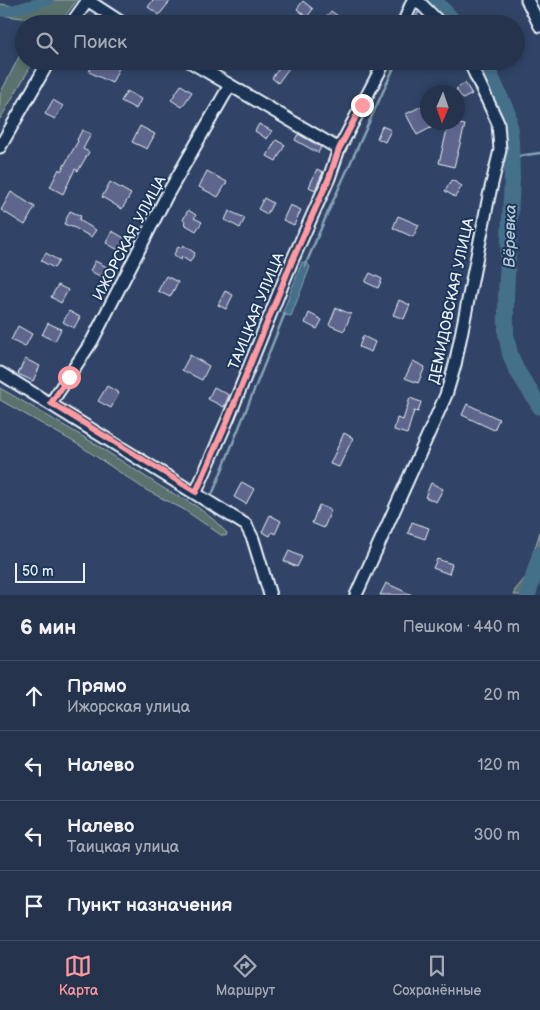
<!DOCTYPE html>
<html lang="ru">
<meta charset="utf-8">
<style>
body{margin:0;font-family:"Balsamiq Sans",sans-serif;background:#313f57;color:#f1f3f6}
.compass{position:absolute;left:420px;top:85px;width:45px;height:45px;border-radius:50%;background:#25334d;box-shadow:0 2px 8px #0003;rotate:182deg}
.scale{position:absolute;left:15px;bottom:12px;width:70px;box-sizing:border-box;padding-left:5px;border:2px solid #e8f1f8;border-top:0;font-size:14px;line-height:18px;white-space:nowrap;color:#e8f1f8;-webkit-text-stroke:4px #1d3557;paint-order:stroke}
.stop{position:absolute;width:15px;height:15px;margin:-11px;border:4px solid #ff9aa2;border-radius:50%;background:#fff}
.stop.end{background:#ff9aa2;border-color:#fff;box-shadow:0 1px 5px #0008}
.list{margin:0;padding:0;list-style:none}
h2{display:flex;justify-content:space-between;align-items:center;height:65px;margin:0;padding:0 20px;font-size:21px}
h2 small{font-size:16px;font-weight:400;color:#a3aab6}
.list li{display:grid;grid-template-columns:32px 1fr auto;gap:15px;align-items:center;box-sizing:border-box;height:70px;padding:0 20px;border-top:1px solid #424e65}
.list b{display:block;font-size:19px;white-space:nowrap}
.list p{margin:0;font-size:16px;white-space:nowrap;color:#a3aab6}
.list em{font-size:16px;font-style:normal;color:#a3aab6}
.icon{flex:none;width:28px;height:28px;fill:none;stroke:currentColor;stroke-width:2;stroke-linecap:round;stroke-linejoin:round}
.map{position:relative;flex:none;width:540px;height:595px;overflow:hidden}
.search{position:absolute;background:#25334d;box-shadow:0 2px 8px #0003;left:15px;right:15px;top:15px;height:55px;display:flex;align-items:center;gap:12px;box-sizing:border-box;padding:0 18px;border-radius:28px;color:#a3aab6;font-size:19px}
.sheet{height:345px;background:#25334d}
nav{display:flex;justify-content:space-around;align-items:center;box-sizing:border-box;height:70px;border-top:1px solid #424e65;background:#25334d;font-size:14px;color:#a3aab6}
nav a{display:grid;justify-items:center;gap:2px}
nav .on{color:#ff9aa2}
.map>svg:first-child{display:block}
.green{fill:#5a726d;stroke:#a1b2b2}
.water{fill:#446f8a;stroke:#86a3b6}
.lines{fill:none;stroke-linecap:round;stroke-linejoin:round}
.stream{stroke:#86a3b6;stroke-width:2.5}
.canal{stroke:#446f8a;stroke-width:10}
.river{stroke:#446f8a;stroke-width:16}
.building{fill:#5f668d;stroke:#e8f1f8}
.street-casing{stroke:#e8f1f8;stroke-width:15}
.street{stroke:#1d3557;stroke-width:11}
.route{stroke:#ff9aa2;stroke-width:6}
.labels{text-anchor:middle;stroke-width:4;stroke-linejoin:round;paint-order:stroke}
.street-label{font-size:15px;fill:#e8f1f8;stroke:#1d3557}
.water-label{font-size:16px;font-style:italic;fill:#afc4d2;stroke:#1d3557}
</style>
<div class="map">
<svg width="540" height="595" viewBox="0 0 540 595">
<rect width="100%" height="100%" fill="#314467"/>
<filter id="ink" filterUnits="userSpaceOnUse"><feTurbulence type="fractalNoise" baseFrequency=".02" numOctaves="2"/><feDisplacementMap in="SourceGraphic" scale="10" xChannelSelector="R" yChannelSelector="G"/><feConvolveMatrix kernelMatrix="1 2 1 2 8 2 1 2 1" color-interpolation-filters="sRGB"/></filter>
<g filter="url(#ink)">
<path class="green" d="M38 0H77L59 24H37L39 18H22L0 15V4L15 6Z
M24 47V61H34L0 119V94Z
M0 388 92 442 163 488 196 506 214 520 227 533 226 536 221 535 183 509 146 490 79 445 0 400Z
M540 532C540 555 540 573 531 595H514L515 590 526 577Z"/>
<path class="water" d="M302 262 307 263 310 267 291 316 284 315 283 312Z"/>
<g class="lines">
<path class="stream" d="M413 24 420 8
M511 157 540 153
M305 266 328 212 397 61
M210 500 285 313"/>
<path class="canal" d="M0 11 4 12 49 0"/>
<path class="river" d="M434 0 456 24
M484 61 508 114 511 141 512 179 506 297V334L510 354 516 369 540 407
M528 595 540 554"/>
</g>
<path class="building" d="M153 0H171L159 15 148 7Z
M303 1 313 9 307 17 297 9Z
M331 11 342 19 338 24H320Z
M94 61H104L119 68 112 83 89 72Z
M284 61H294L278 83 272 78Z
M465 83 472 94 463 99 456 89Z
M181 85 192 92 182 107 171 100Z
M127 91 141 99 136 109 121 101Z
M53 100 63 106 55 119 45 114Z
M428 103V122H442L417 135 406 114Z
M449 122 465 125 454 167 439 163Z
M259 124 272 131 267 139 255 131Z
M140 126 155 134 147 149 132 142Z
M382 126 391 130 385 142 377 138Z
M82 130 91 134 83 149 89 152 78 171 75 169 63 194 50 187 59 169 61 171 78 141 77 140Z
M298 134 321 147 318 153 295 140Z
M276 140 285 145 276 161 267 156Z
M317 169 323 172 315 190 309 187Z
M207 171 227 182 218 197 199 187Z
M452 180 462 186 455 197 445 191Z
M110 182 131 194 122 209 102 197Z
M11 192 35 207 25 225 1 210Z
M264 198 273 203 267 214 258 209Z
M290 205 301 210 294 225 283 220Z
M188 210 196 215 194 218 202 222 196 231 184 224 185 221 183 220Z
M70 211 81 216 79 220 96 230 91 237 75 228 64 224Z
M229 211 245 218 240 228 225 220Z
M398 216 419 225 413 237 393 228Z
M112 231 126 239 120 251 106 243Z
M183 245 195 253 190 262 182 257 181 260 173 256 178 247 181 248Z
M46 253 59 261 54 268 41 261Z
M95 261 109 268 104 278 90 271Z
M370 273 382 279 378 288 365 282Z
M166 276 178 282 170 297 158 291Z
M58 285 68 290 61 303 51 297Z
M225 291 233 295 226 309 218 305Z
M399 300 410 305 404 319 393 315Z
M336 308 351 314 344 331 329 325Z
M69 311 80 317 74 328 63 322Z
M309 313 322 320 317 329 305 323Z
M48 323 61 329 55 341 42 335Z
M18 326 32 334 25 347 11 340Z
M363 336 375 342 371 352 359 347Z
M190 355 209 366 202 380 182 370Z
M25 359 40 366 33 381 18 374Z
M413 361 425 367 418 383 405 378Z
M107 386 119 393 111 408 98 401Z
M214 387 229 395 224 407 208 399Z
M410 398 421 402 418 412 414 411 407 434 394 430 397 418 403 420Z
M467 404 499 419 494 430 462 415Z
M344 433 353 438 339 467 330 464Z
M242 482 254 489 246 504 234 497Z
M431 483 443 489 436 502 425 497Z
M319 505 331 510 324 528 312 523Z
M270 515 281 521 275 534 272 532 270 536 262 532Z
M412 522 429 528 425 539 408 533Z
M289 551 302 557 297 567 284 561Z
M437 559 452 564 449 574 433 568Z
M386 583 412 595H380Z"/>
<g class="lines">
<defs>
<path id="street" d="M87 0 124 24
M417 0 441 24
M527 0 540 26
M71 24 88 0
M403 24 413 0
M189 61 339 149
M0 147 49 61
M0 373 246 525 253 539 270 595
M51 403 92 341 167 195 230 85
M196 492 228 419 292 261 329 178 339 149 385 61
M356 595 446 395 455 365 489 196 500 150 498 123 469 61"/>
</defs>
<use href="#street" class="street-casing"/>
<use href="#street" class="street"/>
</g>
</g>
<g class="lines" filter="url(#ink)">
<path class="route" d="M69 377 51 403 196 492 228 419 292 261 329 178 339 149 362 105"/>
</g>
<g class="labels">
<g class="street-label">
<text transform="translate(129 238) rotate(-62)" y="5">ИЖОРСКАЯ УЛИЦА</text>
<text transform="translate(451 301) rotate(-78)" y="5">ДЕМИДОВСКАЯ УЛИЦА</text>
<text transform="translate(256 311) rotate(-68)" y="5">ТАИЦКАЯ УЛИЦА</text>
</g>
<g class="water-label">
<text transform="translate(509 236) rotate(-89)" y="6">Вёревка</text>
</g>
</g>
</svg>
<svg class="compass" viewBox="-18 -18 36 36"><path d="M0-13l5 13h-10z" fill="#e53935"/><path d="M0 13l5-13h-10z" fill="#a3aab6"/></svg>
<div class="scale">50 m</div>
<div class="stop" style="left:69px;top:377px"></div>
<div class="stop end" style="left:362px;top:105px"></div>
<div class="search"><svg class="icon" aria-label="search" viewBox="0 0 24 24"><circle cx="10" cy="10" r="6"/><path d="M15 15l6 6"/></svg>Поиск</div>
</div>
<section class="sheet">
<h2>6 мин<small>Пешком · 440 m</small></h2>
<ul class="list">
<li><svg class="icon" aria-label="ahead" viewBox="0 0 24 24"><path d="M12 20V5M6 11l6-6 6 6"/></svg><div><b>Прямо</b><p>Ижорская улица</p></div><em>20 m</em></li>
<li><svg class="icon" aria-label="left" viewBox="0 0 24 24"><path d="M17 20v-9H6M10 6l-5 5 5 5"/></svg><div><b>Налево</b></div><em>120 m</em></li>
<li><svg class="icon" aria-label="left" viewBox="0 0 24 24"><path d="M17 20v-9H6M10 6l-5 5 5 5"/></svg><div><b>Налево</b><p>Таицкая улица</p></div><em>300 m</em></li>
<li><svg class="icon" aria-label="arrive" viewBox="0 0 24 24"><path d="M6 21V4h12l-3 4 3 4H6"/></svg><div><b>Пункт назначения</b></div></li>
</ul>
</section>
<nav>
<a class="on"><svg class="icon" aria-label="map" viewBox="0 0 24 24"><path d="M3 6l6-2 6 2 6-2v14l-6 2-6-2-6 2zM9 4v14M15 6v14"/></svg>Карта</a>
<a><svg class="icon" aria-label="directions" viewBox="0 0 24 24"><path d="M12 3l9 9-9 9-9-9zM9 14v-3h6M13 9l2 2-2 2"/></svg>Маршрут</a>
<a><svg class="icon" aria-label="saved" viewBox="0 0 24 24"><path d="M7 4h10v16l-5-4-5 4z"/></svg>Сохранённые</a>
</nav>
